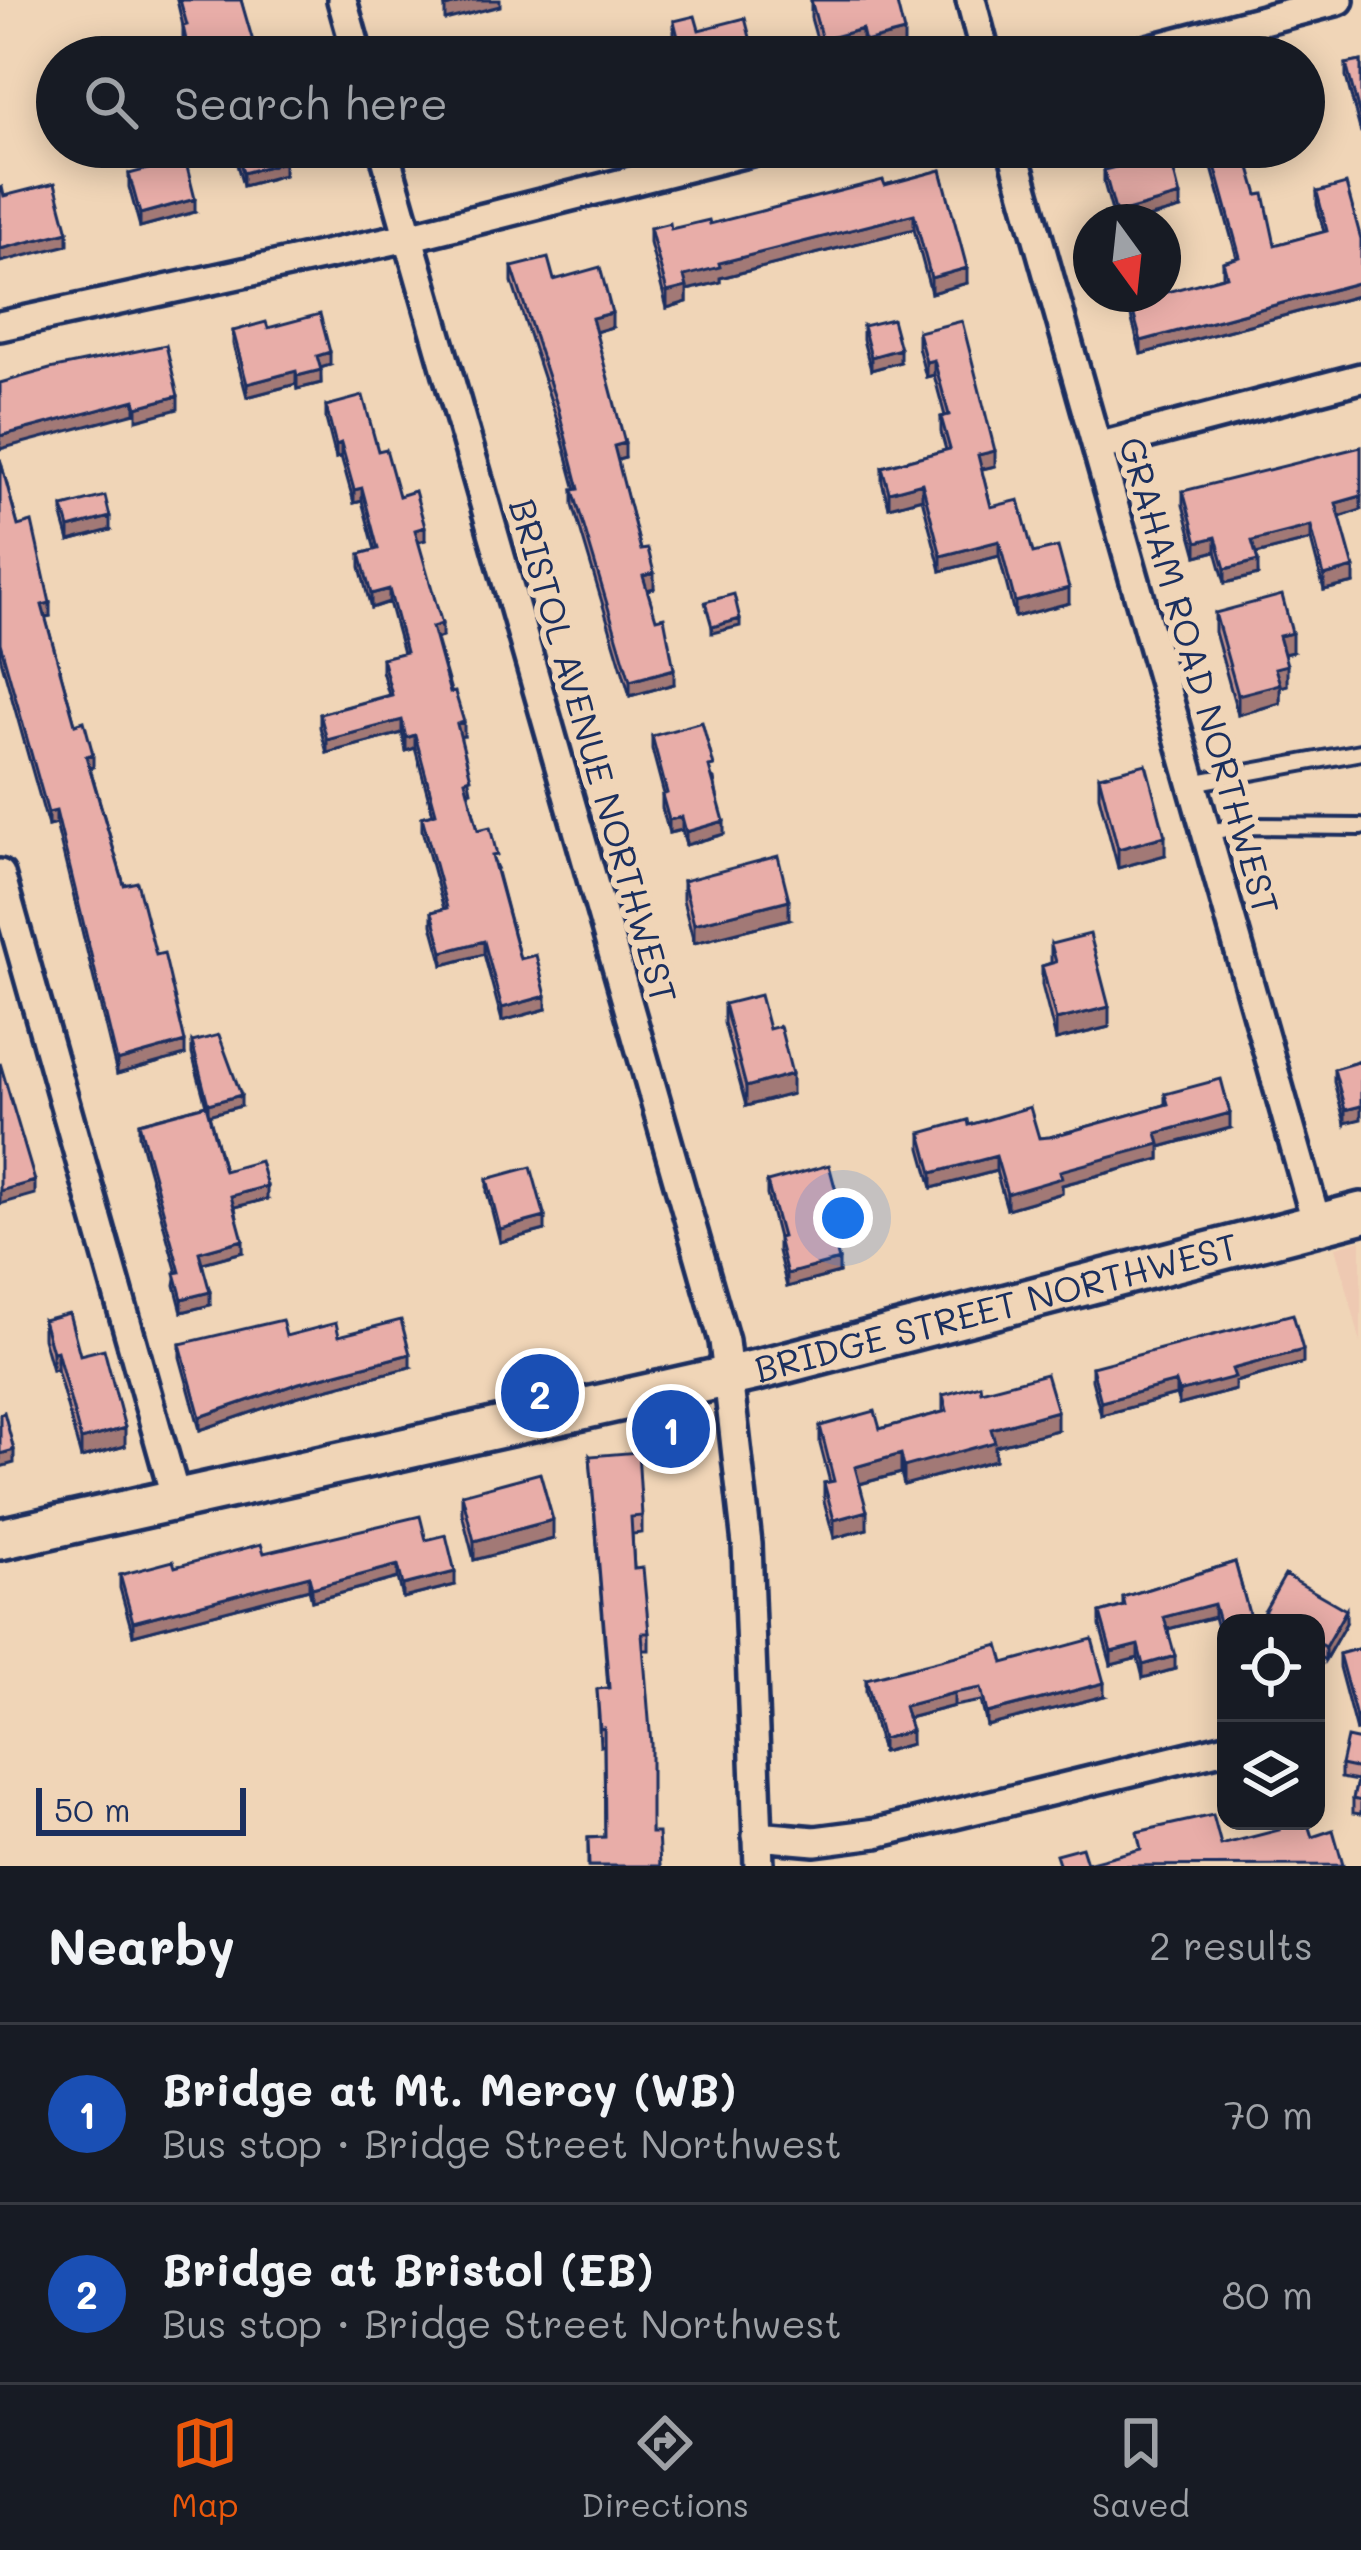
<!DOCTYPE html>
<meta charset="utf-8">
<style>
body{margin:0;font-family:Mali,sans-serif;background:#242831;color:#f1f3f6}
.controls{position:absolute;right:36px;bottom:36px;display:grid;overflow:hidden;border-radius:24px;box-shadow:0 6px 30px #0003}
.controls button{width:108px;height:108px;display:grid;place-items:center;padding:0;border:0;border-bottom:3px solid #363941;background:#171b24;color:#f1f3f6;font:60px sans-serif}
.compass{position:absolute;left:1073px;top:204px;width:108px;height:108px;border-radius:50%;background:#171b24;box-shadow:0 6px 30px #0003;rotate:165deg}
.scale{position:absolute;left:36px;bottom:30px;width:210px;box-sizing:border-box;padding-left:12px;border:6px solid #1b2f5e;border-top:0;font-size:33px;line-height:42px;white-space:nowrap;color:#1b2f5e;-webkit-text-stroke:9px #f0d5b7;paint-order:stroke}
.you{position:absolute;left:843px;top:1218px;width:42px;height:42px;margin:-30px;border:9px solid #fff;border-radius:50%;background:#1a73e8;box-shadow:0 0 0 18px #1a73e833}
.badge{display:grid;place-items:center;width:78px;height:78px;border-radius:50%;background:#ea580c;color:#fff;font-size:39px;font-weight:700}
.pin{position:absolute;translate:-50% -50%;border:6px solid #fff;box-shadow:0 3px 12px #0006}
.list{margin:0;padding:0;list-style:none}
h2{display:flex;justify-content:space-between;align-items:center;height:156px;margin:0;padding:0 48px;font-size:51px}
h2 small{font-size:39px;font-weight:400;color:#9ea1a6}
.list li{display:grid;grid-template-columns:78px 1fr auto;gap:36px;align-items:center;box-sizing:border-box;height:180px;padding:0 48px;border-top:3px solid #363941}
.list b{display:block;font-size:45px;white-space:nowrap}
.list p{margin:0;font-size:39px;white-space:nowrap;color:#9ea1a6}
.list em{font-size:39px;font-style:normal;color:#9ea1a6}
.icon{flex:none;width:66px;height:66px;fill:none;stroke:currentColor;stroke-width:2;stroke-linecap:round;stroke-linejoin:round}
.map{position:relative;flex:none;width:1361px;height:1866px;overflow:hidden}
.search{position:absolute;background:#171b24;box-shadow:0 6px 30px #0003;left:36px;right:36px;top:36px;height:132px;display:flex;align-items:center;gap:30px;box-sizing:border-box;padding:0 42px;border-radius:66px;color:#9ea1a6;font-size:45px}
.sheet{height:516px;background:#171b24}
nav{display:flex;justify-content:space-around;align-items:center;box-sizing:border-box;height:168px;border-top:3px solid #363941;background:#171b24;font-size:33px;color:#9ea1a6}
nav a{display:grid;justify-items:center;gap:6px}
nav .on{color:#ea580c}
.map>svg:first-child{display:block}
.built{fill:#eec9b2}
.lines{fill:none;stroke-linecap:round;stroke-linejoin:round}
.lane-casing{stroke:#1b2f5e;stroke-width:22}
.street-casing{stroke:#1b2f5e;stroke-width:36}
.secondary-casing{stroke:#1b2f5e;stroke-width:48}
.lane{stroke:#f0d5b7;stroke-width:14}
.street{stroke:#f0d5b7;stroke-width:27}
.secondary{stroke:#f0d5b7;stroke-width:39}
.wall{fill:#c89590;stroke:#1b2f5e;stroke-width:3}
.shaded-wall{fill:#a27976;stroke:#1b2f5e;stroke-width:3}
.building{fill:#e8ada8;stroke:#1b2f5e;stroke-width:3}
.labels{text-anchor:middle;stroke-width:12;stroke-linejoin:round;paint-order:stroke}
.street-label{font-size:36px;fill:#1b2f5e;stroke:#f0d5b7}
</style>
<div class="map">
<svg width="1361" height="1866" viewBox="0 0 1361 1866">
<rect width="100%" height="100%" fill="#f0d5b7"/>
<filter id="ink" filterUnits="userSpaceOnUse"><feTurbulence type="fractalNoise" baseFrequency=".00833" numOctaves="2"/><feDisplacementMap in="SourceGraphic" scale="24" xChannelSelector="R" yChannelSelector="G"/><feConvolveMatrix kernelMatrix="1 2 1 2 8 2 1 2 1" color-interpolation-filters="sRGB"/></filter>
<g filter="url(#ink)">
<path class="built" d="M1361 1240V1343L1336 1247Z"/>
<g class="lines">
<defs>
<path id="lane" d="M1192 783 1361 752
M1206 832 1248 826 1361 827"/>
<path id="street" d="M342 0 358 57
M971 0 986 57
M1121 57 1339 0
M383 147 724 1341 747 1544 759 1866
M1012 147 1317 1224
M0 326 408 237 767 147
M1097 447 1361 378
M0 874 176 1499
M757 1836 815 1841 877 1833 1226 1748"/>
<g id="secondary">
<path id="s1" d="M0 1539 757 1370 1361 1213"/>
</g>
</defs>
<use href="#lane" class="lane-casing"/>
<use href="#street" class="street-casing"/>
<use href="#secondary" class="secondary-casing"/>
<use href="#lane" class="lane"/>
<use href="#street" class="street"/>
<use href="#secondary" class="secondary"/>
</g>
<path class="wall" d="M177 0H241L254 57 183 40V26Z
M811 0 904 51 882 57H864L862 48 830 57H822L811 18Z
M674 21 699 30 755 57H680L674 34Z
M1361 61V133L1346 77V64Z
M232 147H280L284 175 243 186Z
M1212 155 1258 195 1275 245 1324 232 1317 205V192L1361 239V295L1141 354 1125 294H1163L1223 277V262L1237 258 1212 168Z
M941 170 967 283 931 293 914 229 720 278V282L687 290V302L667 308 650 243V228L671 229 710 224 885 185Z
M1104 170 1180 209 1133 222H1115L1104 183Z
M129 174 195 212 140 227 129 187Z
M512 267 554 280 612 327 595 332 625 458 617 460 641 550 654 588 647 590 674 684 630 696 573 505V490H576L558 423 512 282Z
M863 326 900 362 871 370 863 340Z
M268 328 330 365 320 368 321 383 297 389 296 384 247 397 233 344V331Z
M918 332 995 466 981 469 991 507 1033 553 1069 603 1015 617 999 556 941 571 922 498 889 507 882 482V467L946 450 941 432V417L945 416 934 375 926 377 918 347Z
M326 406 378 451 399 496 425 540 418 542 442 637 436 639 464 736H460L471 791 468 792 478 830 497 868H496L520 959 546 1009 502 1021 484 954 443 965 432 925V912L444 909 422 830V817L433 814 415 748 406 751 402 733 327 753 320 727V714L389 695 382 671V658L403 653 389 602 371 608 360 567V554L375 550 362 501 354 503 341 456 336 458 326 419Z
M0 459 18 526 50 616 45 617 75 724 93 767 90 768 124 885 185 1055 117 1074 56 824 48 826 0 656Z
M1183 491 1361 510 1340 517 1354 583 1324 590 1311 540 1256 554 1258 575 1225 583 1216 551 1197 556 1183 505Z
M63 507 110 530 69 541 63 520Z
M1215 613 1292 652 1284 654 1287 685 1280 687V703L1238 715 1215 632Z
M652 736 714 779 724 834 686 845 682 830 669 833 662 808V795L664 794 652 749Z
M1099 776 1165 855 1118 868 1099 796Z
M683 881 789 919 694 943 683 900Z
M1051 944 1109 1027 1056 1040 1042 985V966L1051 963Z
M724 1004 769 1029 792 1094 746 1106 724 1023Z
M192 1042 241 1106 209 1114 224 1171 267 1199 235 1207 243 1252 202 1263 210 1305 182 1312 175 1285 177 1273 139 1135V1123L206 1105 192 1054Z
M1361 1061 1345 1123 1334 1082V1069Z
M1165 1094 1230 1128 1160 1147V1159L1062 1185V1193L1007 1209 996 1171 932 1188 921 1148V1133L1039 1138 1050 1137 1165 1105Z
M487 1179 545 1230 500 1242 487 1192Z
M767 1182 840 1219 829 1222 839 1273 787 1287 778 1251V1238L767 1195Z
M43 1320 80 1355 125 1446 81 1458 57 1369 52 1370 43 1338Z
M286 1336H339L410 1367 299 1396 200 1430 180 1357V1344Z
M1303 1363 1235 1382V1390L1179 1405 1176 1395 1101 1415 1092 1380V1367Z
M981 1391 1057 1430 995 1446V1460L904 1485 901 1473 860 1484 867 1529 834 1538 824 1501V1483L830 1482 820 1444V1426L880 1429 943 1412V1395Z
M590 1456 642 1516V1533L632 1534 634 1569 649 1633V1650H643L651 1833 660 1866H588V1838L605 1837 604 1745 600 1746 597 1689 608 1688Z
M462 1494 553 1539 474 1560 462 1513Z
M426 1540 455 1585 403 1598 398 1578 312 1601 309 1589 133 1635 120 1588V1575L264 1553Z
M1235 1562 1251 1623H1226V1641L1221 1642 1214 1617 1168 1629 1175 1669 1143 1678 1138 1658 1111 1665 1100 1626V1613L1123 1606V1597Z
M1264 1612 1346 1623 1325 1660 1316 1655V1623H1264Z
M1361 1648V1729L1356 1731 1339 1667V1654Z
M1004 1663 1104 1696 987 1726 981 1701 954 1706 908 1718 911 1744 882 1752 866 1692V1679Z
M1361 1741V1814L1353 1813V1799L1357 1781 1341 1778V1765Z"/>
<path class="shaded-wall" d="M472 0H500V6L445 20V7Z
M862 29V48L830 57H822V40Z
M904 32V51L882 57H865V42Z
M254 45V57H209Z
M1315 111V124L1304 127V114Z
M484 147H512L484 154Z
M284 162V175L243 186V173Z
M1180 196V209L1133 222H1116V214Z
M195 199V212L140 227V214Z
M914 214V229L720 278V282L687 290V302L667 308V292L684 276 719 263Z
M68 232V245L0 262V249Z
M967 268V283L931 293V278Z
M1361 282V295L1141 354V341Z
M612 313V327L592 333V318Z
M900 349V362L871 370V357Z
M330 352V365L317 369V356Z
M934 360V375L926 377V362Z
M321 370V383L297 389V376Z
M296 371V384L247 397V384Z
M178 396V409L137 420V407Z
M135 400V413L0 449V436Z
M341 443V456L336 458V445Z
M625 443V458L614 461V446Z
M995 451V466L978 470V455Z
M922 483V498L889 507V492Z
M362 488V501L354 503V490Z
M1361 496V510L1336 518V503Z
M110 517V530L69 541V528Z
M1311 526V540L1252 555V541Z
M425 527V540L415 543V530Z
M1216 537V551L1197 556V542Z
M999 541V556L941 571V556Z
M1258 561V575L1225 583V569Z
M1354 568V583L1324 590V576Z
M654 573V588L643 591V576Z
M1069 588V603L1015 617V602Z
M389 589V602L371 608V594Z
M50 603V616L42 618V605Z
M740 619V626L712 633V627Z
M442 624V637L432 640V627Z
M1292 633V652L1279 655V636Z
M1287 665V685L1280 687V703L1238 715V695L1275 668Z
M674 669V684L630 696V681Z
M402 720V733L327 753V740Z
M464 722V736L457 737V724Z
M415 735V748L406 751V738Z
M93 754V767L86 769V756Z
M56 811V824L48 826V813Z
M682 817V830L669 833V820Z
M724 821V834L686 845V832Z
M1165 836V855L1118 868V849Z
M789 900V919L694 943V924Z
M484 941V954L443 965V952Z
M546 996V1009L502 1021V1008Z
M1109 1007V1027L1056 1040V1020Z
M185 1042V1055L117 1074V1061Z
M792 1074V1094L746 1106V1087Z
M241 1095V1106L208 1115V1104Z
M1361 1106V1119L1345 1123V1110Z
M1230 1113V1128L1160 1147V1159L1062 1185V1193L1007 1209V1194L1060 1171 1157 1133Z
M996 1156V1171L932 1188V1173Z
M35 1181V1194L0 1204V1191Z
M267 1186V1199L231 1208V1196Z
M840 1206V1219L825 1223V1210Z
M545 1217V1230L500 1242V1229Z
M243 1240V1252L199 1264V1252Z
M839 1260V1273L787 1287V1274Z
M210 1292V1305L182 1312V1299Z
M1303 1350V1363L1235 1382V1390L1179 1405V1392L1232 1369Z
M57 1351V1369L52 1370V1352Z
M410 1354V1367L299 1396 200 1430V1417L299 1383Z
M1176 1382V1395L1101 1415V1402Z
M1057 1411V1430L995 1446V1460L904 1485V1467L991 1429Z
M125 1428V1446L81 1458V1440Z
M14 1450V1463L0 1467V1454Z
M901 1454V1473L855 1485V1467Z
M867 1511V1529L834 1538V1520Z
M553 1520V1539L474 1560V1541Z
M398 1565V1578L312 1601V1588Z
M455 1572V1585L403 1598V1585Z
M309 1576V1589L133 1635V1622Z
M1214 1604V1617L1164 1630V1617Z
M1346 1610V1623L1325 1660V1647Z
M1226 1628V1641L1221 1642V1629Z
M1138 1645V1658L1111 1665V1652Z
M1175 1656V1669L1143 1678V1665Z
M1104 1683V1696L987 1726V1713Z
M954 1693V1706L904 1719V1706Z
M1361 1716V1729L1356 1731V1717Z
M911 1731V1744L882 1752V1739Z"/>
<path class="building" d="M180 0H241L254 45 209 57H121L186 40 183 26 187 25Z
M443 0H472L445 7Z
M811 0H896L904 32 865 42 862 29 822 40Z
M695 16 699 30 745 18 755 57H683L674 21Z
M1361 61V120L1346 64Z
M1305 73 1315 111 1304 114V74Z
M236 147H280L284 162 243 173Z
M1244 147 1258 195 1264 194 1275 245 1327 231 1317 192 1346 184 1361 239V282L1141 341 1128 294H1163V276L1167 292 1227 276 1223 262 1240 257 1212 155Z
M1169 153 1180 196 1116 214 1104 170Z
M185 159 195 199 140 214 129 174Z
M941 170 967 268 931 278 914 214 719 263 720 267 684 276 687 287 667 292 650 228 670 223 671 229 709 220 710 224 883 180 885 185Z
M55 183 68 232 0 249V188L2 187 4 196Z
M548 258 554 280 600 267 612 313 592 318 625 443 614 446 641 550 648 549 654 573 643 576 656 619 664 617 674 669 630 681 573 490 579 489 558 408 512 267Z
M320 314 330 352 317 356 321 370 297 376 296 371 247 384 233 331 266 322 268 328Z
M892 319 900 349 871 357 863 326Z
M962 321 995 451 978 455 991 507 1019 500 1033 553 1058 547 1069 588 1015 602 999 541 941 556 922 483 889 492 882 467 950 449 941 417 949 415 934 360 926 362 918 332Z
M166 345 178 396 137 407 135 400 0 436V383L50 369Z
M363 396 378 451 386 449 399 496 415 491 425 527 415 530 442 624 432 627 450 693 455 692 464 722 457 724 471 778 465 780 478 830 490 827 497 855 492 856 520 959 536 955 546 996 502 1008 484 941 443 952 432 912 447 908 422 817 436 813 415 735 406 738 402 720 327 740 320 714 392 695 382 658 406 652 389 589 371 594 360 554 378 549 362 488 354 490 341 443 336 445 326 406Z
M1361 447V496L1336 503 1354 568 1324 576 1311 526 1252 541 1258 561 1225 569 1216 537 1197 542 1183 491Z
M0 459 18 526 32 522 50 603 42 605 75 724 84 721 93 754 86 756 124 885 137 882 156 955 164 953 185 1042 117 1061 56 811 48 813 0 643Z
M105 496 110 517 69 528 63 507Z
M734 594 740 619 712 627 705 602Z
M1282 595 1292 633 1279 636 1287 665 1275 668 1280 684 1238 695 1215 613Z
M702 722 714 766 709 767 724 821 686 832 682 817 669 820 662 795 667 793 652 736Z
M1146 764 1165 836 1118 849 1099 776Z
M778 856 789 900 694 924 683 881Z
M1090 934 1109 1007 1056 1020 1042 966 1056 962 1051 944Z
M760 995 769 1029 780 1026 792 1074 746 1087 724 1004Z
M219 1035 241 1095 208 1104 192 1042Z
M1361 1061V1106L1345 1110 1334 1069Z
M0 1063 35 1181 0 1191Z
M1221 1079 1230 1113 1157 1133 1160 1144 1060 1171 1062 1178 1007 1194 996 1156 932 1173 921 1133 968 1120 969 1125 1030 1107 1039 1138 1050 1137 1168 1104 1165 1094Z
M206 1105 224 1171 260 1161 267 1186 231 1196 243 1240 199 1252 210 1292 182 1299 175 1273 180 1272 139 1123Z
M829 1165 840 1206 825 1210 839 1260 787 1274 778 1238 782 1237 767 1182Z
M531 1167 545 1217 500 1229 487 1179Z
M69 1313 80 1355 104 1349 125 1428 81 1440 57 1351 52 1352 43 1320Z
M1293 1314 1303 1350 1232 1369 1235 1377 1179 1392 1176 1382 1101 1402 1092 1367Z
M282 1320 286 1336 336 1323 339 1336 401 1320 410 1354 299 1383 200 1417 180 1344Z
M1046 1374 1057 1411 991 1429 995 1442 904 1467 901 1454 855 1467 867 1511 834 1520 824 1483 834 1481 820 1426 875 1411 880 1429 947 1411 943 1395 980 1385 981 1391Z
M4 1412 14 1450 0 1454V1414Z
M638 1452 642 1516 631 1517 634 1569 643 1568 649 1633H642L651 1744V1833H658L660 1866H589L588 1838 605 1837 604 1728 600 1729 597 1689 609 1688 590 1456Z
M540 1473 553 1520 474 1541 462 1494Z
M420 1516 426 1540 446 1535 455 1572 403 1585 398 1565 312 1588 309 1576 133 1622 120 1575 173 1561 175 1567 261 1544 264 1553Z
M1235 1562 1251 1621 1226 1623V1628L1221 1629 1214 1604 1164 1617 1175 1656 1143 1665 1138 1645 1111 1652 1100 1613 1125 1606 1123 1597Z
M1285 1575 1346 1610 1325 1647 1316 1642V1623H1283L1264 1612Z
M1092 1639 1104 1683 987 1713 981 1688 954 1693 904 1706 911 1731 882 1739 866 1679 999 1645 1004 1663Z
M1361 1648V1716L1356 1717 1339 1654Z
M1347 1738 1361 1741V1801L1353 1799 1360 1769 1341 1765Z
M1213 1815 1221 1845 1279 1830 1277 1824 1286 1821H1307L1312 1837 1333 1830 1343 1865 1060 1866 1056 1854 1082 1847 1087 1863 1141 1849 1137 1832Z"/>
</g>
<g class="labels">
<g class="street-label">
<text transform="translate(1199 676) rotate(74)" y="13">GRAHAM ROAD NORTHWEST</text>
<text transform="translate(593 751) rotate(74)" y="13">BRISTOL AVENUE NORTHWEST</text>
<text dy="13" stroke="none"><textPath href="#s1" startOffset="1023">BRIDGE STREET NORTHWEST</textPath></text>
</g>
</g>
</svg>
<div class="controls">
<button><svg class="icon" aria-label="locate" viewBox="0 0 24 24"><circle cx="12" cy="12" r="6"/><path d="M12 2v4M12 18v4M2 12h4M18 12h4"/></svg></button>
<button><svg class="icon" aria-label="layers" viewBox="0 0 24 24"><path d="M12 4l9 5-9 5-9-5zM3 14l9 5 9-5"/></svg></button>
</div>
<svg class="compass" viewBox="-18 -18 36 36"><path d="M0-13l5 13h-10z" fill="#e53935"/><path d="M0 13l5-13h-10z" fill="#9ea1a6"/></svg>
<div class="scale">50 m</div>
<div class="you"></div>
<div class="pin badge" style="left:671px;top:1429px;background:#1a4fb4">1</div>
<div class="pin badge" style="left:540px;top:1393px;background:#1a4fb4">2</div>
<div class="search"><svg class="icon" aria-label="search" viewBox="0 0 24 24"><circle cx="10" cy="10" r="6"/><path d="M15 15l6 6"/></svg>Search here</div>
</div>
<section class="sheet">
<h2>Nearby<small>2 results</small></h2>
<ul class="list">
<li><span class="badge" style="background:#1a4fb4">1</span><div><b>Bridge at Mt. Mercy (WB)</b><p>Bus stop · Bridge Street Northwest</p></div><em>70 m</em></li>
<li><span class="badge" style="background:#1a4fb4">2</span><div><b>Bridge at Bristol (EB)</b><p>Bus stop · Bridge Street Northwest</p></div><em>80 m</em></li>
</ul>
</section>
<nav>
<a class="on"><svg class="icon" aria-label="map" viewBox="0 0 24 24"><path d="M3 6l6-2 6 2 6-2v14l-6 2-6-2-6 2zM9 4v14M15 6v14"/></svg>Map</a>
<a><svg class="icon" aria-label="directions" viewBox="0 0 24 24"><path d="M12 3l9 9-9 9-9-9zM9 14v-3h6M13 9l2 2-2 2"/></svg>Directions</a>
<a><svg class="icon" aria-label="saved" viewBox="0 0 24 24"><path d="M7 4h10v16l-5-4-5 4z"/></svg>Saved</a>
</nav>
